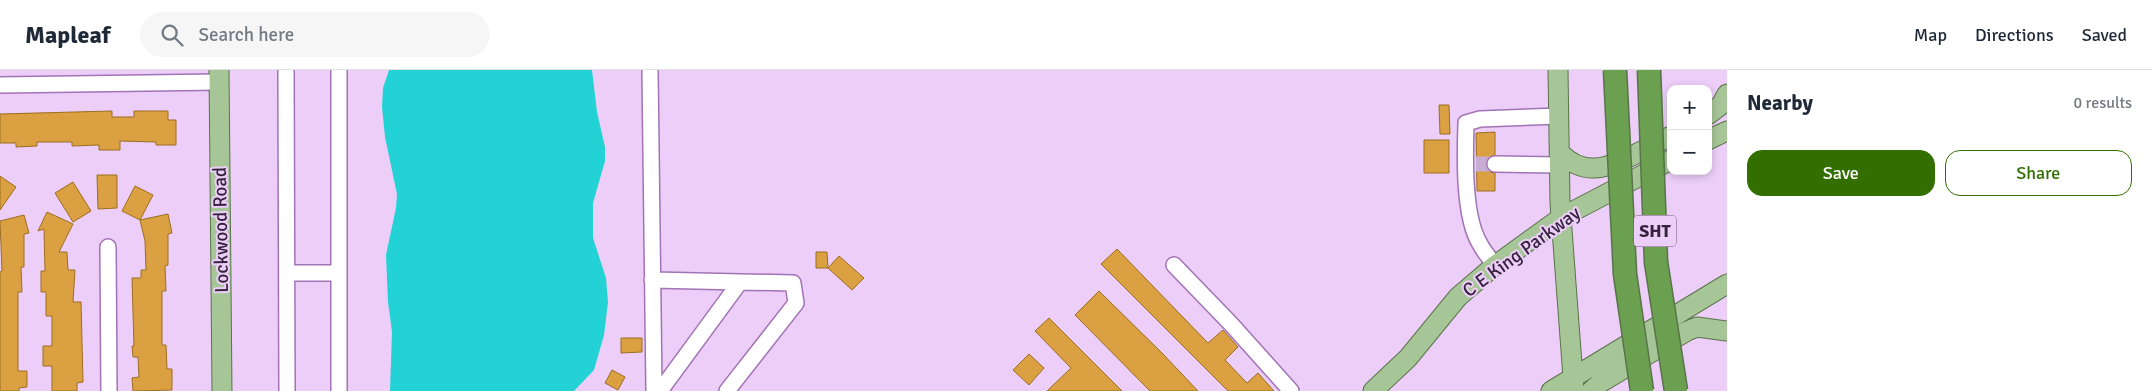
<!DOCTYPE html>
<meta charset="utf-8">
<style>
body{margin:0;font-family:Signika,sans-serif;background:#f6f6f7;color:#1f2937}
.controls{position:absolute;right:15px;top:15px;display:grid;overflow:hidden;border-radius:10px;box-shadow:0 2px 8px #0003}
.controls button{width:45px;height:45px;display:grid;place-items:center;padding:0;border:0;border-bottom:1px solid #e0e1e3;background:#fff;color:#1f2937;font:25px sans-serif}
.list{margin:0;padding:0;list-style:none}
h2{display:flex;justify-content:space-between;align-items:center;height:65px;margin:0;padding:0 20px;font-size:21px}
h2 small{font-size:16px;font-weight:400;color:#747a83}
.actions{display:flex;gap:10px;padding:15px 20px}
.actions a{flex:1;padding:11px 0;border:1px solid #336f00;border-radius:15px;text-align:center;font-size:18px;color:#336f00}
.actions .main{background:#336f00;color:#fff}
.icon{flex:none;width:28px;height:28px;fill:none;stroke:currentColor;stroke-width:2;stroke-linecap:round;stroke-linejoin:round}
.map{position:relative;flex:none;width:1727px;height:321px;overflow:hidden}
header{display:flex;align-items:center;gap:30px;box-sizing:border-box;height:70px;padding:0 25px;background:#fff;border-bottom:1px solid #e0e1e3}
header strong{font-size:24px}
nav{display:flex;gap:28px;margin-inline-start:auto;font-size:18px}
.search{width:350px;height:45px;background:#f6f6f7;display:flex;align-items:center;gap:12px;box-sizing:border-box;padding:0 18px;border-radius:28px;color:#747a83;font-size:19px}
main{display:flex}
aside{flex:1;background:#fff}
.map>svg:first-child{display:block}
.water{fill:#22d2d4}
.building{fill:#dba042;stroke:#9c6e1f}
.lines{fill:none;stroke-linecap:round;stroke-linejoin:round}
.minor-tunnel{stroke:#c7acd3;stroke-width:15;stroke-dasharray:15 8;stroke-linecap:butt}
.minor-casing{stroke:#a273b5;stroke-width:18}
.major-casing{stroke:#59744a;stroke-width:21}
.minor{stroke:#fff;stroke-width:15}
.major{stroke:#a7c697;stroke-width:19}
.highway-bridge-casing{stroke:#59744a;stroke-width:25;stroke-linecap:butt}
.highway-bridge{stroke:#6ca051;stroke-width:22}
.labels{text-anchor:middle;stroke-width:4;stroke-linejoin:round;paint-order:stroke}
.shield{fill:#eccef8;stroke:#6c5675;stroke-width:1}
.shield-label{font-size:18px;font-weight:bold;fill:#35223d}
.street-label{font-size:19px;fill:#35223d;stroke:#eccef8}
</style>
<header>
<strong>Mapleaf</strong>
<div class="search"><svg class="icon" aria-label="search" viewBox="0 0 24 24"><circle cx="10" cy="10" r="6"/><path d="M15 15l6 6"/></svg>Search here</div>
<nav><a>Map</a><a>Directions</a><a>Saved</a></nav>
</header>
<main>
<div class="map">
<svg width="1727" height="321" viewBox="0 0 1727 321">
<rect width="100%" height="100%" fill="#eccef8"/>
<path class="water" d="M389 0H592L597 42 605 77V91L593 133V168L606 208 608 232 604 265 594 300 574 321H390L392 262 388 232 386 185 396 138 397 124 385 67 382 37 383 18Z"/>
<path class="building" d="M1439 35H1449L1450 64H1440Z
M112 41V47H134V41H168V50H176V75H156V72L120 71V80H99V75L72 76V72H37V76L16 77V73H0V44Z
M1495 62V85L1487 89 1486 94 1490 102 1495 103V121H1477L1476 63Z
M1424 70H1449V103H1424Z
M97 105H117V138L98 139Z
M0 106 16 117 0 140Z
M73 112 91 141 73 152 55 123Z
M135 116 153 125 140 150 122 141Z
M47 142 73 154 59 182H67L68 200H75L73 232H81L83 312 77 313V321H52V296H43V276H52V246H46V222H41V201H45L44 159 38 161Z
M168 144 172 163 168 164V195L165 196 166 221H162V275H166L167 299H172V320L133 321 132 308 139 307 138 287H133L132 276H134L132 208H141V200H146L145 171 140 150Z
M24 145 29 163 24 164V197H21L22 222H18V301H27V317L19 318V321H0V202L2 201 0 151Z
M1117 179 1208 273 1223 260 1238 277 1225 290 1247 313 1258 303 1274 321H1228L1101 194Z
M816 182H827L828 198H816Z
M839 186 864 208 852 220 828 198Z
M1099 221 1162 283 1198 321H1150L1075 245Z
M1049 248 1122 321H1047L1071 298 1035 261Z
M621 268H642V282L621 283Z
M1029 284 1044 298 1029 315 1013 300Z
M612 300 625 307 618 320 605 313Z"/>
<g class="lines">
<path class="minor-tunnel" d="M1476 94H1495"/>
<defs>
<path id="minor" d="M286 0 287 321
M339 0V321
M650 0 654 321
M0 15 219 12
M1495 94 1560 95
M108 177 109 321
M1174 195 1231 254 1291 321
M1496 196C1490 189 1484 182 1480 174 1463 147 1465 85 1466 53L1480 49 1559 46
M287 203H339
M652 210 793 213 796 233 727 321
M660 321 740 212"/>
<path id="major" d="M219 0 222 321
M1558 0 1560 133 1574 321
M1708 45 1721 35 1727 24
M1708 70 1727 61
M1560 83C1569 92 1582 99 1595 98 1614 98 1652 75 1671 66
M1373 321 1408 288 1458 227 1493 197 1562 147 1671 90
M1551 321 1727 214
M1591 321 1600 313 1687 261 1697 257 1727 261"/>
</defs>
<use href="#minor" class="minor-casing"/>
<use href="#major" class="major-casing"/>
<use href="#minor" class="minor"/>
<use href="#major" class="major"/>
<defs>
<path id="highway-bridge" d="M1615 0 1625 204 1642 321
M1649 0 1656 192 1676 321"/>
</defs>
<use href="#highway-bridge" class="highway-bridge-casing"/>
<use href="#highway-bridge" class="highway-bridge"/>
</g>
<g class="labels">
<rect class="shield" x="1634" y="145.5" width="42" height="31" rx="4"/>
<g class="shield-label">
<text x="1655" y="167">SHT</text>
</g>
<g class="street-label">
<text transform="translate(220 160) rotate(-91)" y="7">Lockwood Road</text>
<text transform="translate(1521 181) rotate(-36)" y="7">C E King Parkway</text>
</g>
</g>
</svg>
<div class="controls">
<button>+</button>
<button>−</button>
</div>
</div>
<aside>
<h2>Nearby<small>0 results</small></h2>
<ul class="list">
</ul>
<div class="actions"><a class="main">Save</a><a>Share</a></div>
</aside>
</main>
